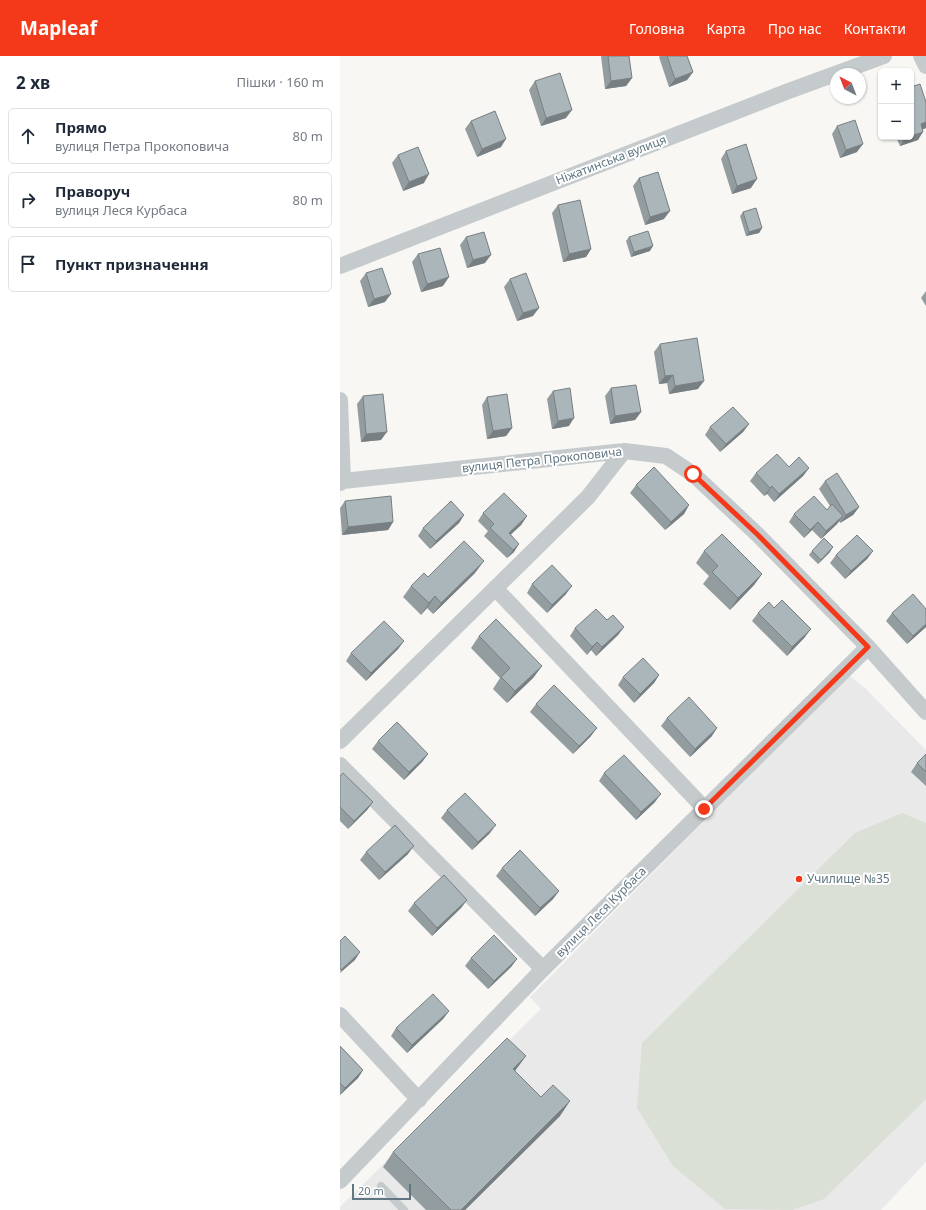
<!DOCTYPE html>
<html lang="uk">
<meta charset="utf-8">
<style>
body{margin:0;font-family:"Noto Sans",sans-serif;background:#f2f2f3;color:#1f2937}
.controls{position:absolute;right:12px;top:12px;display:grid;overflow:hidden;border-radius:6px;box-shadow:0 1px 3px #0004}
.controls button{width:36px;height:36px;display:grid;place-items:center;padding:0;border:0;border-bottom:1px solid #e0e1e3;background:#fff;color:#1f2937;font:20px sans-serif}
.compass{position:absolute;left:490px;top:12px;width:36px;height:36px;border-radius:50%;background:#fff;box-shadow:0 1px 3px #0004;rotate:318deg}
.scale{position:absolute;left:12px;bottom:10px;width:59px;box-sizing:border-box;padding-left:4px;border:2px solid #607682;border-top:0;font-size:11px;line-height:14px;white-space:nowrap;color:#607682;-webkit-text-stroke:3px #fff;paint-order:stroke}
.stop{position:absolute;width:12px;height:12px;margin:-9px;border:3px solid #f33919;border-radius:50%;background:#fff}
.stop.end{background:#f33919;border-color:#fff;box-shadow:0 1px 4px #0008}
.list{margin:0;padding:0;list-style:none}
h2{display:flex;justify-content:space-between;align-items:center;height:52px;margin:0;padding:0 16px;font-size:17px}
h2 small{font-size:13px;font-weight:400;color:#747a83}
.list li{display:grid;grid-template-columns:26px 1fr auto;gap:12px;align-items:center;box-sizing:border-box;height:56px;margin:0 8px 8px;padding:0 8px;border:1px solid #e0e1e3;border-radius:6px}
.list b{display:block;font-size:15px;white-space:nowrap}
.list p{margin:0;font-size:13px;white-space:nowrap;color:#747a83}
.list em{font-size:13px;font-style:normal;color:#747a83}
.icon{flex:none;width:22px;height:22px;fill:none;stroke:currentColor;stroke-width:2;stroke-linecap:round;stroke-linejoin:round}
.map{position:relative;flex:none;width:586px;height:1154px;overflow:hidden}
header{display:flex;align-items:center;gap:24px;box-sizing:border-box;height:56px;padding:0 20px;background:#f33919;color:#fff}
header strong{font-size:19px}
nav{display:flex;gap:22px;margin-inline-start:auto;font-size:14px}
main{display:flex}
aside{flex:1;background:#fff}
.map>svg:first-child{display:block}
.built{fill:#e8e9e8}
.green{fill:#dae0d5}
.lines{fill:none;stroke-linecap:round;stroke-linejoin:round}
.service{stroke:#c5cacd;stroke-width:8}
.minor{stroke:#c5cacd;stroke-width:16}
.wall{fill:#939da0}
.shaded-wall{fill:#787f82}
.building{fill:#abb6ba;stroke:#787f82}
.route{stroke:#f33919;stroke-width:5}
.poi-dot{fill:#f33919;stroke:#fff;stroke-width:1.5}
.labels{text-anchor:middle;stroke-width:4;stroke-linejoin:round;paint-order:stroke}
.street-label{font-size:12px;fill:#607682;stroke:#fff}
.poi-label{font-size:12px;fill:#607682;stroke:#fff;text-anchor:start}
</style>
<header>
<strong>Mapleaf</strong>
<nav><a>Головна</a><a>Карта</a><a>Про нас</a><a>Контакти</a></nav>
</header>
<main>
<aside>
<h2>2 хв<small>Пішки · 160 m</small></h2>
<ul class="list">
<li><svg class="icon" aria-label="ahead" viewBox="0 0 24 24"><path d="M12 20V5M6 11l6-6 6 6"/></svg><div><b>Прямо</b><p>вулиця Петра Прокоповича</p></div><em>80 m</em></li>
<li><svg class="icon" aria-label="right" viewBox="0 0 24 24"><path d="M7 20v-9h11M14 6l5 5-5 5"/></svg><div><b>Праворуч</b><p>вулиця Леся Курбаса</p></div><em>80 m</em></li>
<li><svg class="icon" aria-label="arrive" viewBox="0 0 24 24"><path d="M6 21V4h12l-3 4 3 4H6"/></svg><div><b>Пункт призначення</b></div></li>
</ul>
</aside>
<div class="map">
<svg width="586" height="1154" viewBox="0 0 586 1154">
<rect width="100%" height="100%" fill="#f8f7f4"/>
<path class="built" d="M509 619 525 632 586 694V1106L541 1154H0V1151L201 953 190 941Z"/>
<path class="green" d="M562 757 586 767V1043L484 1143 452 1154 385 1153 333 1110 297 1052 302 987 515 777Z"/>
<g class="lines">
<path class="service" d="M41 1130 64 1154"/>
<path class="minor" d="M581 0 586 10
M0 210 446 36 544 0
M0 344 3 425
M0 427 3 425 284 395 326 400 353 418 418 479 528 591 586 656
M155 532 365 753
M0 685 248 441 284 395
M0 709 203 913
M0 959 79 1044
M0 1125 203 913 528 591"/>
</g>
<path class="wall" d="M261 0H289L292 22 286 30 265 33Z
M320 0H347L353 16 347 24 329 31 319 1Z
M195 25 226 62 201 70 189 34Z
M586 46V72L582 74 578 84 560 90 556 81H571Z
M131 65 161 91 137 101 125 73Z
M497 70 517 96 500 102 492 78Z
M386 95 411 132 392 138 381 103Z
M58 99 84 127 63 135 52 107Z
M299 122 324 163 305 169 293 130Z
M218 149 251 193 246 201 223 206 212 157Z
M403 156 422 172 419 177 406 180 400 160Z
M126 181 145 207 127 212 120 189Z
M289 181 310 195 291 201 286 185Z
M78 198 103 230 81 236 72 206Z
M26 217 45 246 28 251 20 225Z
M170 223 193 260 177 265 164 231Z
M586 235V250L581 242Z
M320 288 358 333 329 338 327 327 319 328 314 296Z
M271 332 301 356 295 364 270 368 265 340Z
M213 335 229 370 212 373 207 343Z
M23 340 41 384 21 386 17 348Z
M147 341 172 372 166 380 147 383 142 349Z
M409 368 403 376 380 396 365 379 370 371Z
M449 411 469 412 463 420 434 446 427 438 424 440 410 425 416 417Z
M485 425 519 451 513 459 500 467 499 465 497 468 481 483 472 474 464 482 449 466 454 458 487 454 490 450 479 433Z
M296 429 349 449 344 458 325 474 290 437Z
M5 445 53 466 48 474 2 479 0 452Z
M143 457 187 460 181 469 170 479 174 496 167 502 144 480 148 475 138 465Z
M124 459 119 467 90 493 78 480 83 472Z
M364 495 422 518 414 529 390 554 363 528 369 520 356 507Z
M472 495 490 496 478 508 469 499Z
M533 495 527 503 505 523 490 507 496 499Z
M135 517 93 558 87 552 81 559 63 541 71 530 88 521Z
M192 528 226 538 207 557 187 537Z
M418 557 465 581 447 600 412 565Z
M552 557 586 571 567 588 546 565Z
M267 564 284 571 278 579 256 600 251 594 247 599 230 580 235 572Z
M139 580 202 610 193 622 167 647 153 633 160 622 131 592Z
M64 585 58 593 26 625 6 605 11 597Z
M319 619 314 627 294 647 278 629 283 621Z
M196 648 251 680 233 698 190 656Z
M327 662 372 680 350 701 321 670Z
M38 685 88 698 82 706 64 724 32 693Z
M586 698V730L571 716 577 707Z
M264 717 315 746 296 764 259 725Z
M0 720 33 746 27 754 8 773 0 765Z
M107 754 150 777 132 794 101 762Z
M26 796 68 798 39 824 20 804Z
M162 812 219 835 213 843 195 860 156 820Z
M127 844 121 852 92 880 68 855 74 847Z
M131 902 177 903 171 911 148 933 125 910Z
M109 955 103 963 67 997 51 980 56 972Z
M0 990 23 1014 18 1022 0 1039Z
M175 1015 220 1060 125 1154H86L43 1111 53 1096Z"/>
<path class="shaded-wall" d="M353 16 347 24 329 31 335 23Z
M292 22 286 30 265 33 271 25Z
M232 54 226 62 201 70 206 62Z
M586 66V72L575 76 581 68Z
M583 76 578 84 560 90 565 82 571 81V80Z
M166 83 161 91 137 101 142 93Z
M523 88 517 96 500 102 506 94Z
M89 118 84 127 63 135 69 126Z
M417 123 411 132 392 138 397 130Z
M330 155 324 163 305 169 310 161Z
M422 172 419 177 406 180 409 176Z
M313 190 310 195 291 201 294 196Z
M251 193 246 201 223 206 229 198Z
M151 199 145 207 127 212 133 204Z
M109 221 103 230 81 236 87 228Z
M51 238 45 246 28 251 34 243Z
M199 252 193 260 177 265 183 257Z
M333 319 327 327 319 328 325 320Z
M364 325 358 333 329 338 335 330Z
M301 356 295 364 270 368 275 360Z
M234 362 229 370 212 373 218 365Z
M409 368 403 376 380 396 386 388Z
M172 372 166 380 147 383 153 375Z
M47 376 41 384 21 386 26 378Z
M469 412 463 420 434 446 439 438Z
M432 430 427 438 424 440 430 432Z
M349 449 344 458 325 474 331 466Z
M519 451 513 459 500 467 506 459Z
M124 459 119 467 90 493 96 485Z
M187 460 181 469 163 486 169 477Z
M503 460 497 468 481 483 486 475Z
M53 466 48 474 2 479 8 471Z
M478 466 472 474 464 482 470 474Z
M179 488 174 496 167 502 173 494Z
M493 491 490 496 478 508 481 504Z
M533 495 527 503 505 523 511 515Z
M144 505 135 517 93 558 101 547Z
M422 518 414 529 390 554 398 542Z
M232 530 226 538 207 557 212 549Z
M95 540 87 552 81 559 89 547Z
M586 568V571L567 588 573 580Z
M284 571 278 579 256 600 262 591Z
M471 573 465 581 447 600 452 591Z
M64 585 58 593 26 625 31 617Z
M257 586 251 594 247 599 252 591Z
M202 610 193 622 167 647 175 635Z
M319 619 314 627 294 647 300 638Z
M257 672 251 680 233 698 239 690Z
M377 672 372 680 350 701 355 693Z
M88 698 82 706 64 724 69 716Z
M321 738 315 746 296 764 301 756Z
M33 746 27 754 8 773 14 765Z
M156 769 150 777 132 794 138 786Z
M74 790 68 798 39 824 45 816Z
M219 835 213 843 195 860 200 852Z
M127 844 121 852 92 880 97 872Z
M20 896 15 904 0 917 1 914Z
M177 903 171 911 148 933 154 925Z
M109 955 103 963 67 997 72 989Z
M186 1000 175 1015 173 1013Z
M23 1014 18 1022 0 1039 5 1032Z
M230 1045 220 1060 125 1154H121Z"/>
<path class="building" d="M268 0H289L292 22 271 25Z
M327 0H347L353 16 335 23Z
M220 17 232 54 206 62 195 25Z
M580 28 586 46V66L581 68 583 76 571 80V31Z
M155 55 166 83 142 93 131 65Z
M515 64 523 88 506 94 497 70Z
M406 88 417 123 397 130 386 95Z
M78 91 89 118 69 126 58 99Z
M318 116 330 155 310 161 299 122Z
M240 144 251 193 229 198 218 149Z
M416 152 422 172 409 176 403 156Z
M308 175 313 190 294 196 289 181Z
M144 176 151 199 133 204 126 181Z
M100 192 109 221 87 228 78 198Z
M42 212 51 238 34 243 26 217Z
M186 217 199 252 183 257 170 223Z
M357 282 364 325 335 330 333 319 325 320 320 288Z
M296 329 301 356 275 360 271 332Z
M230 332 234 362 218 365 213 335Z
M43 338 47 376 26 378 23 340Z
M167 338 172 372 153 375 147 341Z
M393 351 409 368 386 388 370 371Z
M437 398 449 411 459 401 469 412 439 438 432 430 430 432 416 417Z
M314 411 349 449 331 466 296 429Z
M497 417 519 451 506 459 485 425Z
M164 437 187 460 169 477 179 488 173 494 150 472 154 468 143 457Z
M51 440 53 466 8 471 5 445Z
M474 440 487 454 492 448 503 460 486 475 478 466 470 474 454 458Z
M111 445 124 459 96 485 83 472Z
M382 478 422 518 398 542 372 516 378 510 364 495Z
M517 479 533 495 511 515 496 499Z
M484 482 493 491 481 504 472 495Z
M124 485 144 505 101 547 95 540 89 547 71 530 84 517 88 521Z
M212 509 232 530 212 549 192 528Z
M573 538 586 553V568L573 580 552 557Z
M442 544 471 573 452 591 418 557 429 546 434 552Z
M256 553 267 564 273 559 284 571 262 591 257 586 252 591 235 572Z
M156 563 202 610 175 635 161 621 170 612 139 580Z
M44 565 64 585 31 617 11 597Z
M303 602 319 619 300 638 283 621Z
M214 629 257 672 239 690 196 648Z
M349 641 377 672 355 693 327 662Z
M57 666 88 698 69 716 38 685Z
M586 698V716L577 707Z
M284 699 321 738 301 756 264 717Z
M3 717 33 746 14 765 0 751V720Z
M125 737 156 769 138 786 107 754Z
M55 769 74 790 45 816 26 796Z
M180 794 219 835 200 852 162 812Z
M104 819 127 844 97 872 74 847Z
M154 879 177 903 154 925 131 902Z
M5 880 20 896 1 914 0 913V885Z
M93 938 109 955 72 989 56 972Z
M167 982 186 1000 173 1013 201 1041 213 1029 230 1045 121 1154H111L53 1096Z
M0 990 23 1014 5 1032 0 1027Z"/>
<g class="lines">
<path class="route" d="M353 418 418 479 528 591 364 753"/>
</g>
<circle class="poi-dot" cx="459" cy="823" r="4"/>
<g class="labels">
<g class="street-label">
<text transform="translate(271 104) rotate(-21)" y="4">Ніжатинська вулиця</text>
<text transform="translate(202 404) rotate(-6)" y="4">вулиця Петра Прокоповича</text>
<text transform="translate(261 856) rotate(-45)" y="4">вулиця Леся Курбаса</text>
</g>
<g class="poi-label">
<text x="467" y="827">Училище №35</text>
</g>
</g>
</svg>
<div class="controls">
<button>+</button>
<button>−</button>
</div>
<svg class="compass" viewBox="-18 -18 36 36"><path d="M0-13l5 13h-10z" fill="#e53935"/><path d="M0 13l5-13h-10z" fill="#747a83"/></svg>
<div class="scale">20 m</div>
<div class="stop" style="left:353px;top:418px"></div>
<div class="stop end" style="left:364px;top:753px"></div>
</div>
</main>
